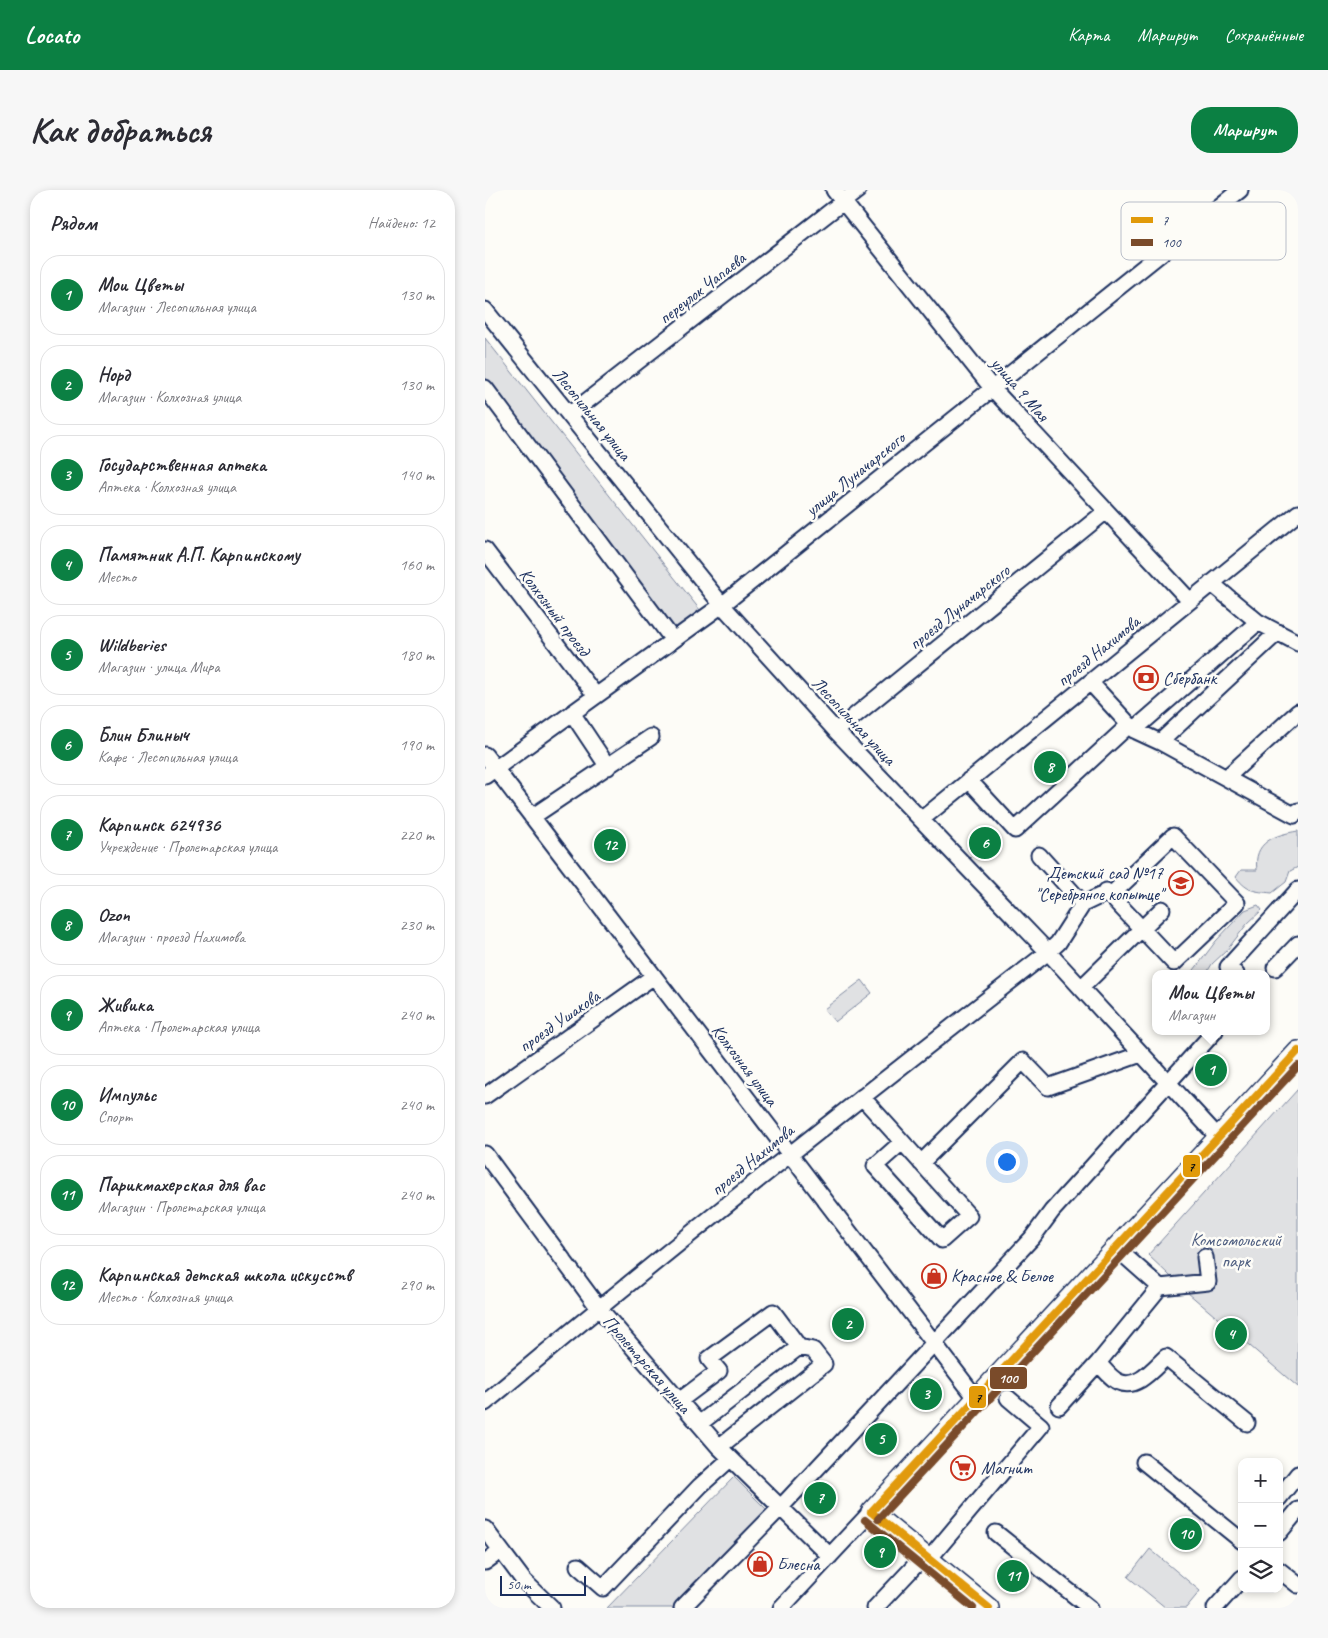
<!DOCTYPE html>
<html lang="ru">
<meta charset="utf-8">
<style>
body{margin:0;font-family:Caveat,sans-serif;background:#f7f7f7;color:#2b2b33}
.controls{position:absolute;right:15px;bottom:15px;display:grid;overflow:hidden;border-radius:10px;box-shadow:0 2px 8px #0003}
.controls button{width:45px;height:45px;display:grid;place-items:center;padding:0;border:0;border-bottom:1px solid #e1e1e2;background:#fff;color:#2b2b33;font:25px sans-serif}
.scale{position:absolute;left:15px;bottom:12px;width:86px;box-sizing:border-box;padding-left:5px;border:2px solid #1b2f5e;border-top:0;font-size:14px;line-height:18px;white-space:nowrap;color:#1b2f5e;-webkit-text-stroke:4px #fdfcf7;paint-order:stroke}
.you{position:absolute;left:521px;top:971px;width:18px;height:18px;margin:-12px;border:4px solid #fff;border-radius:50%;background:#1a73e8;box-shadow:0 0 0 8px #1a73e833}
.badge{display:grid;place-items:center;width:32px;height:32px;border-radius:50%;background:#0b8043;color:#fff;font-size:16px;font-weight:700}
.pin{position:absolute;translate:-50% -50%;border:2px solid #fff;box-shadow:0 1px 5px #0006}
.popup{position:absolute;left:667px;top:780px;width:118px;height:65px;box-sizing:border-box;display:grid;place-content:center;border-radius:10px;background:#fff;filter:drop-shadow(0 1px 4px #0005);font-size:16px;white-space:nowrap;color:#7c7c81}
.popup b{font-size:19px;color:#2b2b33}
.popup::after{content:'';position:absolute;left:50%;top:100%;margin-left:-10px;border:10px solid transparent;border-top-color:#fff}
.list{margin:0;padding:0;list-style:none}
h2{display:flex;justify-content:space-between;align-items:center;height:65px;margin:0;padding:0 20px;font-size:21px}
h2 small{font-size:16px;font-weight:400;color:#7c7c81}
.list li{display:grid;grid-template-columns:32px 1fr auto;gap:15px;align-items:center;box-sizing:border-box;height:80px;margin:0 10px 10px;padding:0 10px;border:1px solid #e1e1e2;border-radius:20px}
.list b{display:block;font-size:19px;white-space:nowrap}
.list p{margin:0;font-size:16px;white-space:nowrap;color:#7c7c81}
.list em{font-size:16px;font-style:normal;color:#7c7c81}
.icon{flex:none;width:28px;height:28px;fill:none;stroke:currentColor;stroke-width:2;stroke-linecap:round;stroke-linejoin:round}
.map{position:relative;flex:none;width:813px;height:1418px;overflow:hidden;border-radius:20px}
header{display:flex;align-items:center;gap:30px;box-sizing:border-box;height:70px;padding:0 25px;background:#0b8043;color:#fff}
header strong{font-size:24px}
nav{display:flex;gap:28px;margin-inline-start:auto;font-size:18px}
.intro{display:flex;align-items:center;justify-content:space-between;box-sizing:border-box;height:120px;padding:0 30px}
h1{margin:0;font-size:35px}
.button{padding:12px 22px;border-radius:20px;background:#0b8043;color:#fff;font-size:18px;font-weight:700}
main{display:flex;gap:30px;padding:0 30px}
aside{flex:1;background:#fff;border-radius:20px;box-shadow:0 2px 8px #0003}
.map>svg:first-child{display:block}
.green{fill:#e0e1e3;stroke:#7e88a0}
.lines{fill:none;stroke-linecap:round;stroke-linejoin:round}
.minor-casing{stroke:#1b2f5e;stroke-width:19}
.major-casing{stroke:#1b2f5e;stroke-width:22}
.minor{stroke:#fdfcf7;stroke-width:15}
.major{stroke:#fdfcf7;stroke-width:19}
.bus-1-casing{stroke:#fdfcf7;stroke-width:11}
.bus-2-casing{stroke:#fdfcf7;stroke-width:11}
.bus-1{stroke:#e19a09;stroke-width:8}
.bus-2{stroke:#7a4b2a;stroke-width:8}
.labels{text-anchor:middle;stroke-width:5;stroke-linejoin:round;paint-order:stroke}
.street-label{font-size:18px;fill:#1b2f5e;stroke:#fdfcf7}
.poi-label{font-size:18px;fill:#1b2f5e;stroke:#fdfcf7;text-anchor:start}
.park-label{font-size:18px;fill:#4c5c7f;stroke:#fdfcf7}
.key{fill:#fdfcf7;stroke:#b9bec9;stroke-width:1}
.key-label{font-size:14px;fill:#1b2f5e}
.line-badge{stroke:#fdfcf7;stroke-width:2}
.badge-label{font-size:14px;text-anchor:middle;font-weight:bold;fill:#fff}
.pale-badge-label{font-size:14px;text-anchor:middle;font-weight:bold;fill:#111}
</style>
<header>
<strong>Locato</strong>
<nav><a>Карта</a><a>Маршрут</a><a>Сохранённые</a></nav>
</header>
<div class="intro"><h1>Как добраться</h1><a class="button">Маршрут</a></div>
<main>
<aside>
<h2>Рядом<small>Найдено: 12</small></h2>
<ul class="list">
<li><span class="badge">1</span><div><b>Мои Цветы</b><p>Магазин · Лесопильная улица</p></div><em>130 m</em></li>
<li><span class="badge">2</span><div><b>Норд</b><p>Магазин · Колхозная улица</p></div><em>130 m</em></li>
<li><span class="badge">3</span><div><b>Государственная аптека</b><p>Аптека · Колхозная улица</p></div><em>140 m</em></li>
<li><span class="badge">4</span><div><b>Памятник А.П. Карпинскому</b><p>Место</p></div><em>160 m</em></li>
<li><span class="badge">5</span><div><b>Wildberies</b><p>Магазин · улица Мира</p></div><em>180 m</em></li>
<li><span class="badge">6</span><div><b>Блин Блиныч</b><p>Кафе · Лесопильная улица</p></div><em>190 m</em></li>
<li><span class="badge">7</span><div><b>Карпинск 624936</b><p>Учреждение · Пролетарская улица</p></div><em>220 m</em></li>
<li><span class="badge">8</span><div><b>Ozon</b><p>Магазин · проезд Нахимова</p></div><em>230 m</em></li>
<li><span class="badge">9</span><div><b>Живика</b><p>Аптека · Пролетарская улица</p></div><em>240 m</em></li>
<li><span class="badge">10</span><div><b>Импульс</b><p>Спорт</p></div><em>240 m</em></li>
<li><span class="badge">11</span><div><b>Парикмахерская для вас</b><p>Магазин · Пролетарская улица</p></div><em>240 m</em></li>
<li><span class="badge">12</span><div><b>Карпинская детская школа искусств</b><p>Место · Колхозная улица</p></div><em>290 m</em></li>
</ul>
</aside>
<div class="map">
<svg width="813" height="1418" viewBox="0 0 813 1418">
<rect width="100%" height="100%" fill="#fdfcf7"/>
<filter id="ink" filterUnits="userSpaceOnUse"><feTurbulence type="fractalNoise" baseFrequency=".02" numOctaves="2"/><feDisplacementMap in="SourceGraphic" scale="10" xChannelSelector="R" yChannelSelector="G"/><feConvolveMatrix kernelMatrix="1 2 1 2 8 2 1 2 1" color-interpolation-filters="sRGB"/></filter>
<g filter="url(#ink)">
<path class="green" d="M0 148 215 420 190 442 0 191Z
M813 641V677L805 681 801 692 787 703C769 701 763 702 751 687L756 680H772C768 652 789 645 813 641Z
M773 715 777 720 762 734 742 760 727 774 721 784H706L731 751 760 720Z
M377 790 387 803 350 832 339 819Z
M813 899V1197L703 1103 663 1065Z
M249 1287 285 1323 194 1418H122Z
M665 1359 715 1401 701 1418H681L643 1387Z"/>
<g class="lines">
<defs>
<path id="minor" d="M349 0 507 198 705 411
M0 120 237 415 351 541 563 762 733 947
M0 198 188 450
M84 225 373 0
M0 360 111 506
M726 393 773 432 813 453
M605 492 649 540 675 552 809 625 813 621
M87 523 123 577
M649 540 773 432
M351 541 620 322
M675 552 793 442
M0 565 491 1208
M0 586 237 415 755 0
M742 587 813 522
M484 590 530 640 644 535
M47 627 166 547
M437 629 813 323
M554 665 598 714
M790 778 813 754
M751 784 743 777 813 700
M596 798 677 719
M0 906 169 786
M377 907 484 1026 457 1050 390 976 417 952
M0 964 113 1117 234 1257 345 1366
M436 973 538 871 563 897 656 864
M631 1058 675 1097
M613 1173C619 1179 626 1189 634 1192 652 1200 669 1178 681 1167L762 1233
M194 1211 234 1181 224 1169 288 1122 314 1157 214 1234
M0 1213C184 1058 373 910 563 762L573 753 598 714 619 704 621 701 689 773 752 713 688 646 626 705
M574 1216 613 1173 675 1097 723 1092 720 1067
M234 1257 339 1174 328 1160 314 1157
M659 1272 757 1351
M794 1308 813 1284
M0 1339 39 1391 67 1418
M511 1343 605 1418
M794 1343 813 1320
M444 1369 556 1236 523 1208
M0 1372 15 1361
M93 1376 118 1398 215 1296 245 1269
M794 1380 813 1395
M197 1418 295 1318 547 1048 567 1021 730 841
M296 1418 386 1322
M390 1418 440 1365
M730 1418 757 1388"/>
<path id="major" d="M504 1418 386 1322 813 861"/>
</defs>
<use href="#minor" class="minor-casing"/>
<use href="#major" class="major-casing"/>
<use href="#minor" class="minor"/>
<use href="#major" class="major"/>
<defs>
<path id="bus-1" d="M386 1322 813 861
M386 1322 504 1418"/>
<path id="bus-2" d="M393 1329 813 876
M380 1330 488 1418"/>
</defs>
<use href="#bus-1" class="bus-1-casing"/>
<use href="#bus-2" class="bus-2-casing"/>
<use href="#bus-1" class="bus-1"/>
<use href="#bus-2" class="bus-2"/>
</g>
</g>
<defs>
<symbol id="bank-ring" viewBox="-11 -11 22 22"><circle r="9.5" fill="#fdfcf7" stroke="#c8321e" stroke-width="1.5"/><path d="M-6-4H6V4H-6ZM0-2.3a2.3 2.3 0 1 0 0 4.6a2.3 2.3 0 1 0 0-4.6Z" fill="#c8321e"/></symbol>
<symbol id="school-ring" viewBox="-11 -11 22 22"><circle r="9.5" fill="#fdfcf7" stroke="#c8321e" stroke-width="1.5"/><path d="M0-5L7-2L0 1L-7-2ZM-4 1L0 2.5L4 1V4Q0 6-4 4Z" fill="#c8321e"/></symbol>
<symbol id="shop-ring" viewBox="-11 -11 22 22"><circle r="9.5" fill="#fdfcf7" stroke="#c8321e" stroke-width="1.5"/><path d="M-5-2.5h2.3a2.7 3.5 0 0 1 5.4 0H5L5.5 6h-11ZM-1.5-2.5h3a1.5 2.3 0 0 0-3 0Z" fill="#c8321e"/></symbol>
<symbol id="supermarket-ring" viewBox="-11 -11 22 22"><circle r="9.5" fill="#fdfcf7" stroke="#c8321e" stroke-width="1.5"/><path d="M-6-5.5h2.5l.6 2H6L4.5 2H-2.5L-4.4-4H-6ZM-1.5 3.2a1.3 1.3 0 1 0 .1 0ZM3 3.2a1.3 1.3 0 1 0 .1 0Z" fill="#c8321e"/></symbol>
</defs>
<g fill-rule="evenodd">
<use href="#bank-ring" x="647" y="474" width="28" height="28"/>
<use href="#school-ring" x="682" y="679" width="28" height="28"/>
<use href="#shop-ring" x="435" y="1072" width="28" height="28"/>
<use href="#supermarket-ring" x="464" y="1264" width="28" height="28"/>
<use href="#shop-ring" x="261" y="1360" width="28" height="28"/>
</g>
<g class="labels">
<g class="street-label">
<text transform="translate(217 98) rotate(-38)" y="6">переулок Чапаева</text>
<text transform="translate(535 199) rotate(49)" y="6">улица 9 Мая</text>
<text transform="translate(107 224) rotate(51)" y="6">Лесопильная улица</text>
<text transform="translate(370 284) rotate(-39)" y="6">улица Луначарского</text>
<text transform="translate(474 417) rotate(-39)" y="6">проезд Луначарского</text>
<text transform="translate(70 422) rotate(53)" y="6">Колхозный проезд</text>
<text transform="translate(613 461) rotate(-39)" y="6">проезд Нахимова</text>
<text transform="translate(369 531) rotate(47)" y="6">Лесопильная улица</text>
<text transform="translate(74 831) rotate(-35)" y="6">проезд Ушакова</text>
<text transform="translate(260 875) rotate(53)" y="6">Колхозная улица</text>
<text transform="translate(267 970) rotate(-39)" y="6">проезд Нахимова</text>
<text transform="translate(162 1174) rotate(49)" y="6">Пролетарская улица</text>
</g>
<g class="poi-label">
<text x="678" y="494">Сбербанк</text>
<text x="678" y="689" text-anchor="end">Детский сад №17<tspan x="678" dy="21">"Серебряное копытце"</tspan></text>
<text x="466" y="1092">Красное &amp; Белое</text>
<text x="496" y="1284">Магнит</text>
<text x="292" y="1380">Блесна</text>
</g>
<g class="park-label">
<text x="751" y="1056">Комсомольский<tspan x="751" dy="21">парк</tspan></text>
</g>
</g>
<rect x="636" y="12" width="165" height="58" rx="8" class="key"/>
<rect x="646" y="27" width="22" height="6" fill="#e19a09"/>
<rect x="646" y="49" width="22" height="7" fill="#7a4b2a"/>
<g class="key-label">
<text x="677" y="35">7</text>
<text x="677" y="57">100</text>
</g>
<g class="line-badge">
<rect x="697" y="964" width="19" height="24" rx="5" fill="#e19a09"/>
<rect x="504" y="1176" width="39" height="24" rx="5" fill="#7a4b2a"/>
<rect x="483" y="1195" width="19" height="24" rx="5" fill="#e19a09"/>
</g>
<g class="badge-label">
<text x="523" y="1193">100</text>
</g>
<g class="pale-badge-label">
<text x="706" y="981">7</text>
<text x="493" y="1212">7</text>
</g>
</svg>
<div class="controls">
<button>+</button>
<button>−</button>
<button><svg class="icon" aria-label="layers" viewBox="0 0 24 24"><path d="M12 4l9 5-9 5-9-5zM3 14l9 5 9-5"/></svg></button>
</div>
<div class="scale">50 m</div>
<div class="you"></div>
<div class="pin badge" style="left:726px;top:880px">1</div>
<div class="popup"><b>Мои Цветы</b>Магазин</div>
<div class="pin badge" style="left:363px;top:1134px">2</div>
<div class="pin badge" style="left:441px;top:1204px">3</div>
<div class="pin badge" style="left:746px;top:1144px">4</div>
<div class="pin badge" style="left:396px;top:1249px">5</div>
<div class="pin badge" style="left:500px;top:653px">6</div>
<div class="pin badge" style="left:335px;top:1308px">7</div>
<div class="pin badge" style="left:565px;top:577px">8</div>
<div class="pin badge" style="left:395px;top:1362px">9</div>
<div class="pin badge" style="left:701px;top:1344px">10</div>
<div class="pin badge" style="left:528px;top:1386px">11</div>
<div class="pin badge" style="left:125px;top:655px">12</div>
</div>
</main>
